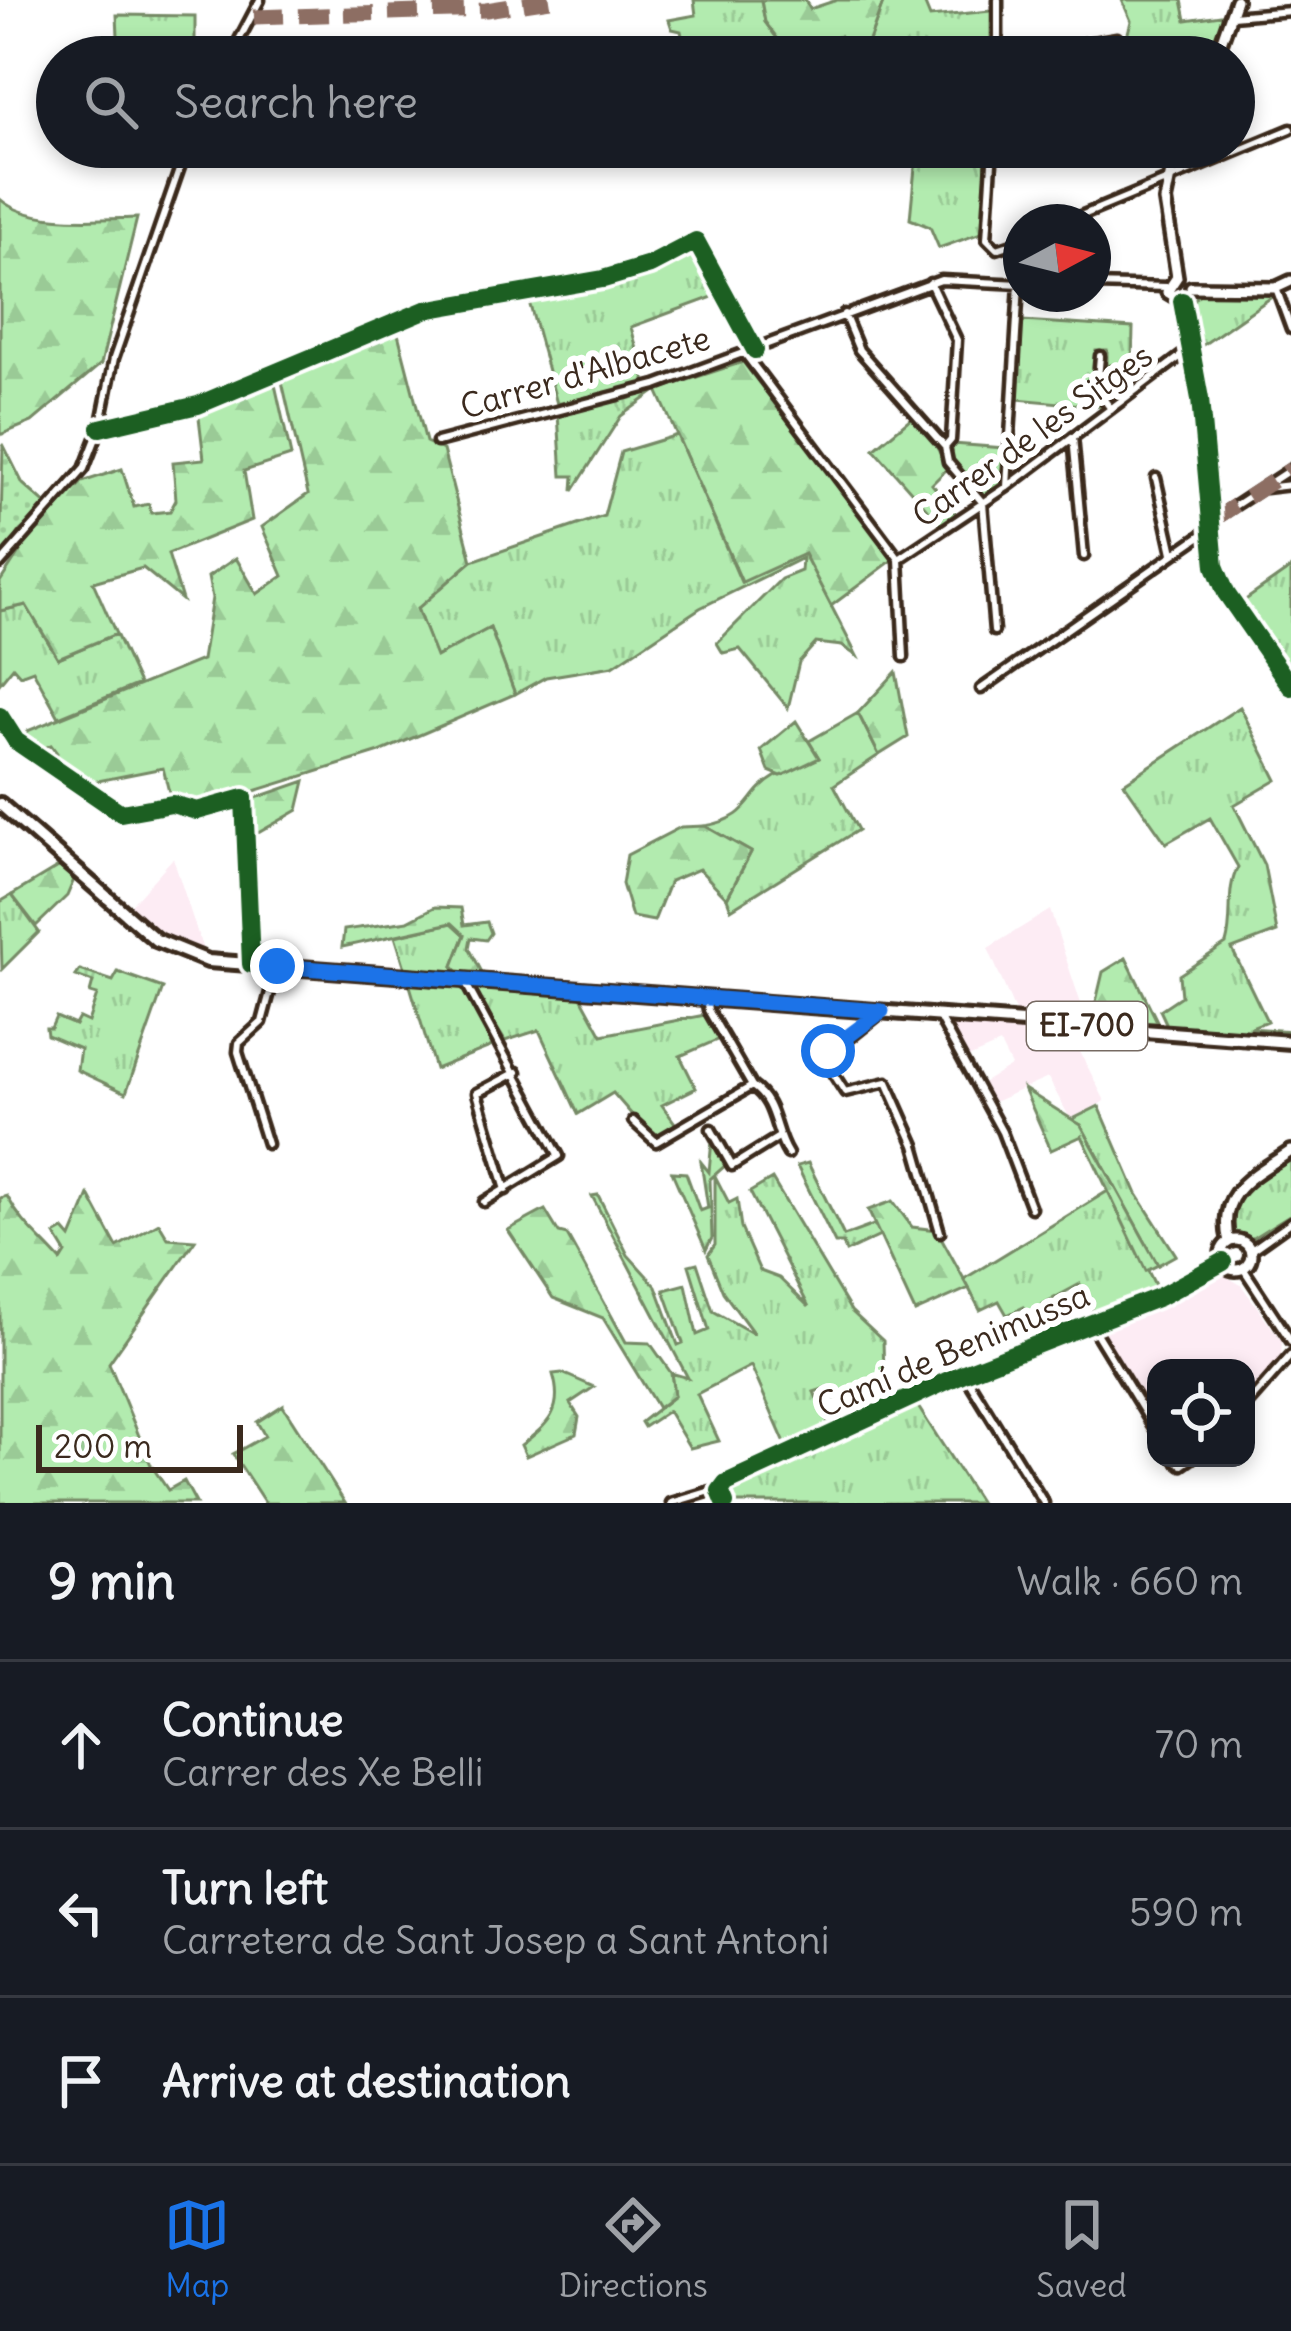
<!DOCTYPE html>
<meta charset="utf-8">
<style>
body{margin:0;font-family:Delius,sans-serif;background:#20242c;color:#f1f3f6}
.controls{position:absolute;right:36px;bottom:36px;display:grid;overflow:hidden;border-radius:24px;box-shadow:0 6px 18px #0003}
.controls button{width:108px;height:108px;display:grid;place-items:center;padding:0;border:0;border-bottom:3px solid #363941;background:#171b24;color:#f1f3f6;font:60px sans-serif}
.compass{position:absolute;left:1003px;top:204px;width:108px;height:108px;border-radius:50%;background:#171b24;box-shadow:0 6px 18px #0003;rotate:83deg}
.scale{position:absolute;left:36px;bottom:30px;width:207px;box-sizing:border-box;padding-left:12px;border:6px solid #3b2a1e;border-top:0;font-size:33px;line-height:42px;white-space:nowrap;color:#3b2a1e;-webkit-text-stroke:9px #fff;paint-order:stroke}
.stop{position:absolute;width:36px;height:36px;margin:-27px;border:9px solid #1a73e8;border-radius:50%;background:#fff}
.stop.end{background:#1a73e8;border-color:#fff;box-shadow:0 3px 12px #0008}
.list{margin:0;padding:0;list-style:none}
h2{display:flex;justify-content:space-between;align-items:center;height:156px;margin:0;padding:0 48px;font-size:51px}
h2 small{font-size:39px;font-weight:400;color:#9ea1a6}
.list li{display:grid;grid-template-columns:78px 1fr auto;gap:36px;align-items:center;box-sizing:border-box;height:168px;padding:0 48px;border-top:3px solid #363941}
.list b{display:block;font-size:45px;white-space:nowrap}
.list p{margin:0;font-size:39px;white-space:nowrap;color:#9ea1a6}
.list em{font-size:39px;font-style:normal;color:#9ea1a6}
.icon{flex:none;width:66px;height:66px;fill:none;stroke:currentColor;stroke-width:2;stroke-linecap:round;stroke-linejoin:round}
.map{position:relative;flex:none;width:1291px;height:1503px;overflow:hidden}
.search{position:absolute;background:#171b24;box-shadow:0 6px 18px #0003;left:36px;right:36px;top:36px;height:132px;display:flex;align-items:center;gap:30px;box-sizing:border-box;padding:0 42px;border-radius:66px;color:#9ea1a6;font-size:45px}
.sheet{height:660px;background:#171b24}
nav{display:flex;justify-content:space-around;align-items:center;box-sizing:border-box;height:168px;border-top:3px solid #363941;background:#171b24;font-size:33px;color:#9ea1a6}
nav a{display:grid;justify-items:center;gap:6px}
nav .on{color:#1a73e8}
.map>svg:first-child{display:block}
.built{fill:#fdecf4}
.grass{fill:url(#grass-tufts);stroke:#768a66;stroke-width:3}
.forest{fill:url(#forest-firs);stroke:#768a66;stroke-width:3}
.garden{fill:url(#garden-dots);stroke:#768a66;stroke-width:3}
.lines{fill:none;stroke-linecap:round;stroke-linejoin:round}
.street-casing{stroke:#3b2a1e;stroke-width:15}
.secondary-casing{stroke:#3b2a1e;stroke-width:18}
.primary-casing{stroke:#3b2a1e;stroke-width:20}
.street{stroke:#fff;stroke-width:6}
.secondary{stroke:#fff;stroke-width:9}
.primary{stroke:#fff;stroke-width:10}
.quiet{stroke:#8d6e63;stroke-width:15;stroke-dasharray:30 15;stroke-linecap:butt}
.cycleway-casing{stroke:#fff;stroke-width:26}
.cycleway{stroke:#1b5e20;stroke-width:18}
.route{stroke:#1a73e8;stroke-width:15}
.labels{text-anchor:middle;stroke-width:12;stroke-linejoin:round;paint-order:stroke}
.shield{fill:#fff;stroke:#766a62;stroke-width:3}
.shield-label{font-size:30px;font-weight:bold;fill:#3b2a1e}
.street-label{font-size:33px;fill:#3b2a1e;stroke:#fff}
</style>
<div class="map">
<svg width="1291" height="1503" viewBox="0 0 1291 1503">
<defs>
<pattern id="grass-tufts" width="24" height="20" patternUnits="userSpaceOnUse" patternTransform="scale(3)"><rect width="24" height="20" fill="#b2ebaf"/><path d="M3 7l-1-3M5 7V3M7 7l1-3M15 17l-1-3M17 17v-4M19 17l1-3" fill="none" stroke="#9aca96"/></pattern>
<pattern id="forest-firs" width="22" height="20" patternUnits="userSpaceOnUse" patternTransform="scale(3)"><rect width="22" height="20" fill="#b2ebaf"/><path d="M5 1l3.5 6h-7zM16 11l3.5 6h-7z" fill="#9aca96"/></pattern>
<pattern id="garden-dots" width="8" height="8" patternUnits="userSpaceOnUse" patternTransform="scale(3)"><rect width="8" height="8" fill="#b2ebaf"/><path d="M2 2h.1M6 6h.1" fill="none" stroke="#9aca96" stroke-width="1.8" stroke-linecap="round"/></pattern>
</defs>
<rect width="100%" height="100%" fill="#fff"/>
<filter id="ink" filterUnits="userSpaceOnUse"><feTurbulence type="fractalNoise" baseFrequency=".00833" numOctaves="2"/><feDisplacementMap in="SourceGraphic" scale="24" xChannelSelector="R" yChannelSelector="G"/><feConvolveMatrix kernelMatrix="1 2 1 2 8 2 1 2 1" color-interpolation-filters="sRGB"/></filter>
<g filter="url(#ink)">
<path class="built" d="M173 858 205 956 159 937 127 909Z
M1050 910 1083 1010 1084 1022 1070 1032 1105 1101 1071 1120 1048 1078 989 1104 979 1085 1011 1066 1000 1044 966 1059 944 1019 1016 1025 1017 1016 988 948Z
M1224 1275 1241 1285 1282 1341 1281 1356 1246 1395V1368H1156V1421L1099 1327 1202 1280Z"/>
<path class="grass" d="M694 0H761L765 22 789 54 713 57 705 47 686 56 681 31 672 29 669 20 696 15Z
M884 0H923L930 17 991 11V57H863Z
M1122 0H1182L1186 20 1227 14 1211 55 1126 41 1131 21Z
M117 15 195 16V57H119Z
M917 147 986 155 984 232 939 248 930 227 910 219Z
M696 248 721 294 631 327 646 383 557 404 528 298 608 282Z
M1203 290 1273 291 1276 294 1200 347 1191 303Z
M1022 321 1133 328 1132 365H1107V350H1096L1094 391 1105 407 1016 399Z
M657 390 621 416 573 491 574 476H562L558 414Z
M677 435 741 582 804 553 857 656 842 646 816 643 799 662 788 708 740 649 723 653 717 643 781 579 801 571 802 558 700 608 613 666 546 677 515 694 490 628 435 657 417 608 472 561 604 516 621 452Z
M953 444 1004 448 1001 484 982 497 950 460Z
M1291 568V660L1286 664 1241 603Z
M26 605 58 658 116 634 139 684 59 717 33 670 20 675 13 667 0 683V611Z
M1240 707 1277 780 1234 805 1264 865 1277 932 1232 949 1267 1021 1249 1028 1291 1031V1038L1167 1025 1160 1010 1181 996 1179 975 1226 944C1234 917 1225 891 1238 867L1210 818 1166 843 1124 783Z
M858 713 879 755 834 785 858 830 731 909 727 898 751 852 705 826C754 817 744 795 775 777 785 771 806 764 819 758L809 741Z
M12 895 39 932 2 969 0 902Z
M452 923 465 935 453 966 460 975 406 971 395 936Z
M80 970 113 981 118 972 163 988 126 1093 77 1070 80 1049 47 1035 46 1028H51L56 1017 75 1025 79 1018 88 1022 97 995 90 993 93 982 76 976Z
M408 979 460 983 500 1043 435 1069Z
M471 986 580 995 602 1035 705 1015 719 1039 680 1056 696 1088 662 1105 677 1126 653 1139 613 1093 578 1114 539 1030 505 1041Z
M1099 1106 1137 1194 1176 1255 1158 1265 1081 1125 1071 1120Z
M712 1140 726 1165 710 1179 712 1238 706 1250 672 1172 686 1173 700 1211 708 1208 701 1162 709 1172Z
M1291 1159V1214L1251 1239 1234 1231C1223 1193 1264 1177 1291 1159Z
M808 1163 844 1236 876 1224 882 1235 846 1252 843 1243H835L797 1166Z
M715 1176 729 1203 737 1199 741 1228 760 1271 779 1278 809 1307 750 1192 772 1179 851 1311 883 1341 884 1375 835 1398 829 1387 814 1392 831 1429 787 1448 751 1366 697 1394 719 1441 690 1448 668 1411 644 1427 641 1422 674 1396 671 1373 688 1378 592 1196 598 1195 628 1255 656 1286 678 1345 683 1343 664 1290 686 1284 697 1335 709 1330 689 1265 697 1263 713 1311 754 1334 723 1292 708 1255 715 1245Z
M1108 1191 1158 1291 1095 1315 1080 1284 1043 1304 1057 1330 1039 1336 1024 1307 1007 1315 999 1301 980 1310 964 1279Z
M915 1402 980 1503H732L727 1497V1489Z"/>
<path class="forest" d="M761 0H805L810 9 837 0H884L863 57H850L840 36 789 54 765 22Z
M0 199C30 226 98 219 137 218L101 364 32 422 0 435Z
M396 326 426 442 443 450 472 561 417 609 436 657 490 628 515 694 380 752 200 808 181 801V795L170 796 163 768 88 783 50 763 57 753 51 745 37 752 15 736 202 660 212 598 208 577 236 558 257 594 283 576 262 527 308 494 281 377Z
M743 362 894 559 831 606 804 554 742 582 657 390Z
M274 380 291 456 244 471 252 520 168 554 182 600 143 568 93 582 116 634 58 658 26 605 0 611V582L28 539 82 482 122 469 134 507 149 504 151 513 170 511 176 500 173 462 204 459 198 409Z
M912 417 933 440 948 468 932 484 956 514 941 525 874 449Z
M896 672 908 737 879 755 858 713Z
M796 721 819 758 781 776 769 771 761 750Z
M305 781 298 810 251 837 247 801Z
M705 826 751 852 727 898 699 869 670 881 654 921 632 917 622 884 627 855 681 827Z
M60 866 75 877 67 896 36 926 12 895Z
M435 907 461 908 464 925 487 922 491 933 486 940 471 938 469 948 484 976 460 975 453 966 465 935 452 923 342 947 344 930 408 921Z
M1126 958 1158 1023H1091L1103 972Z
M1024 1089 1081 1125 1158 1265 1146 1271 1082 1136 1051 1150Z
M89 1195 117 1247 159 1223 168 1238 195 1240 109 1363 151 1465 168 1490 184 1481 196 1503H0V1198L7 1196C22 1225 40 1237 61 1261L66 1253 55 1235 64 1230 71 1238Z
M893 1201 912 1227 937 1230 969 1288 915 1312 868 1210Z
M545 1210 559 1233 567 1235 626 1342 650 1343 671 1373 674 1396 658 1408 603 1318 553 1298 508 1230Z
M562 1373 594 1387 570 1403 579 1417 576 1434 526 1456 521 1445C549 1424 564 1410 553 1374Z
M283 1405V1406L345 1503H265L233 1454 265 1436 257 1422Z"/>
<path class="garden" d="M3 444 23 484 48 506 20 531 0 562Z"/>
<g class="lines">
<defs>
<path id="street" d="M1232 16 1291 11
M998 56V0
M230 57 260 0
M1000 57 1117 38
M993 147 987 239 997 249 1021 241
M1071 156 1072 147
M1066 222 1291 129
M1093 285 1167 287
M1276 288 1291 329
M844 314 859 350 945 447 951 440 957 340 930 283
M745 354 899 559 904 657
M1100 356 1097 390 1111 409
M100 428 198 405 425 310 603 279 650 265 696 241 755 350
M1073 437 1084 556
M437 442 656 385 941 280 1021 284
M945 447 948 462 983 503 994 631
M1156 478 1173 553
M1007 487 1019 284
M1265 488 1291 485
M1213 520 1291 469
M899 559 1007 487 1189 350
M0 564 84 469 100 428 114 358 187 147
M981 689 1210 529
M0 716 16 741 121 813 172 804 197 811 244 798 251 964
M464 980 559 1156 484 1202
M706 998 708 1010 752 1086
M880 1014 824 1059 845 1092 887 1082 915 1145 940 1232
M940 1019 1002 1132 1031 1208
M633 1121 656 1142 752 1086C777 1103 773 1131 788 1154
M711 1129 732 1166 777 1138
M267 1144 238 1052 239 1043 262 1022 277 966
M506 1190 477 1093 517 1072
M1250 1251 1291 1222
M1243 1268 1291 1341
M1090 1323 1156 1431
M964 1373 1044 1503
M1246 1406 1291 1355
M1173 1458 1182 1465 1192 1458
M671 1503 721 1488"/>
<path id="secondary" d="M1216 57 1236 0
M1176 147 1165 201 1177 277
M1177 277 1167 292 1182 301
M1191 287 1276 288 1291 281
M1182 301 1200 399 1215 566 1226 593 1291 687
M1221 1255a15 15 0 1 1 30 0a15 15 0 1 1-30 0Z
M1229 1242C1216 1191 1254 1176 1291 1151
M725 1503 720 1491 726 1483 964 1373 1159 1297 1223 1262"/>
<path id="primary" d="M0 804 156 940 208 961 1291 1042"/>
</defs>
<use href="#street" class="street-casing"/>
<use href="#secondary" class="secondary-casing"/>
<use href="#primary" class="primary-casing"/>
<use href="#street" class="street"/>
<use href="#secondary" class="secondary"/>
<use href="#primary" class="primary"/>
<path class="quiet" d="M254 17 486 10 550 0
M1210 522 1291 469"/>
<defs>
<path id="cycleway" d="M1182 301 1200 399 1215 566 1226 593 1291 687
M100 428 198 405 425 310 603 279 650 265 696 241 755 350
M0 716 16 741 121 813 172 804 197 811 244 798 251 964
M725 1503 720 1491 726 1483 964 1373 1159 1297 1223 1262"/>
</defs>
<use href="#cycleway" class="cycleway-casing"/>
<use href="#cycleway" class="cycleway"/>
</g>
</g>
<g class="lines" filter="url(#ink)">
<path class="route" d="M277 966 882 1011 828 1051"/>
</g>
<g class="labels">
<rect class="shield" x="1027" y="1002" width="120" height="48" rx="9"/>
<g class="shield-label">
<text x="1087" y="1036">EI-700</text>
</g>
<g class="street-label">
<text transform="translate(585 372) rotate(-16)" y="12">Carrer d'Albacete</text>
<text transform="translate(1032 435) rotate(-36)" y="12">Carrer de les Sitges</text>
<text transform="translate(953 1350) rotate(-23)" y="12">Camí de Benimussa</text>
</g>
</g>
</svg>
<div class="controls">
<button><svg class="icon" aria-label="locate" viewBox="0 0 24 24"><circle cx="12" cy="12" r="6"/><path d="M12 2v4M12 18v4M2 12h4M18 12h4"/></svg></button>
</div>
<svg class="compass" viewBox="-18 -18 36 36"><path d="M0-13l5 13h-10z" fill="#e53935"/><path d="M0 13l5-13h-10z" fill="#9ea1a6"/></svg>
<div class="scale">200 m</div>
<div class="stop" style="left:828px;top:1051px"></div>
<div class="stop end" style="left:277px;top:966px"></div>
<div class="search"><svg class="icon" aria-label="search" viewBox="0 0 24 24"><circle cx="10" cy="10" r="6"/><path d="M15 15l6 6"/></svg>Search here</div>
</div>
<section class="sheet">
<h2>9 min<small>Walk · 660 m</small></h2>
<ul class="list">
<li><svg class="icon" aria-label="ahead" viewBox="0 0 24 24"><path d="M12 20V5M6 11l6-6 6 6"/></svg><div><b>Continue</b><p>Carrer des Xe Belli</p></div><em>70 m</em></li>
<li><svg class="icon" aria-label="left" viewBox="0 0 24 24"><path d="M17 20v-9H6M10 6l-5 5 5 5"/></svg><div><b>Turn left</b><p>Carretera de Sant Josep a Sant Antoni</p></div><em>590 m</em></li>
<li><svg class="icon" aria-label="arrive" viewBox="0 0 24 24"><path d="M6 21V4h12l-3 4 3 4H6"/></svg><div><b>Arrive at destination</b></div></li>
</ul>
</section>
<nav>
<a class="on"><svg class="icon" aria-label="map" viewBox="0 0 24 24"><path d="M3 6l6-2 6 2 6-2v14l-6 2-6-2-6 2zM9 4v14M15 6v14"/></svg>Map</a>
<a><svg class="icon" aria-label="directions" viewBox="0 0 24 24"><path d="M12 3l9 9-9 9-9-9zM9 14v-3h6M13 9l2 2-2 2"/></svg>Directions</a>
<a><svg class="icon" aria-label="saved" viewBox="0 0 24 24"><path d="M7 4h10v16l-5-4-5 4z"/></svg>Saved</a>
</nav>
